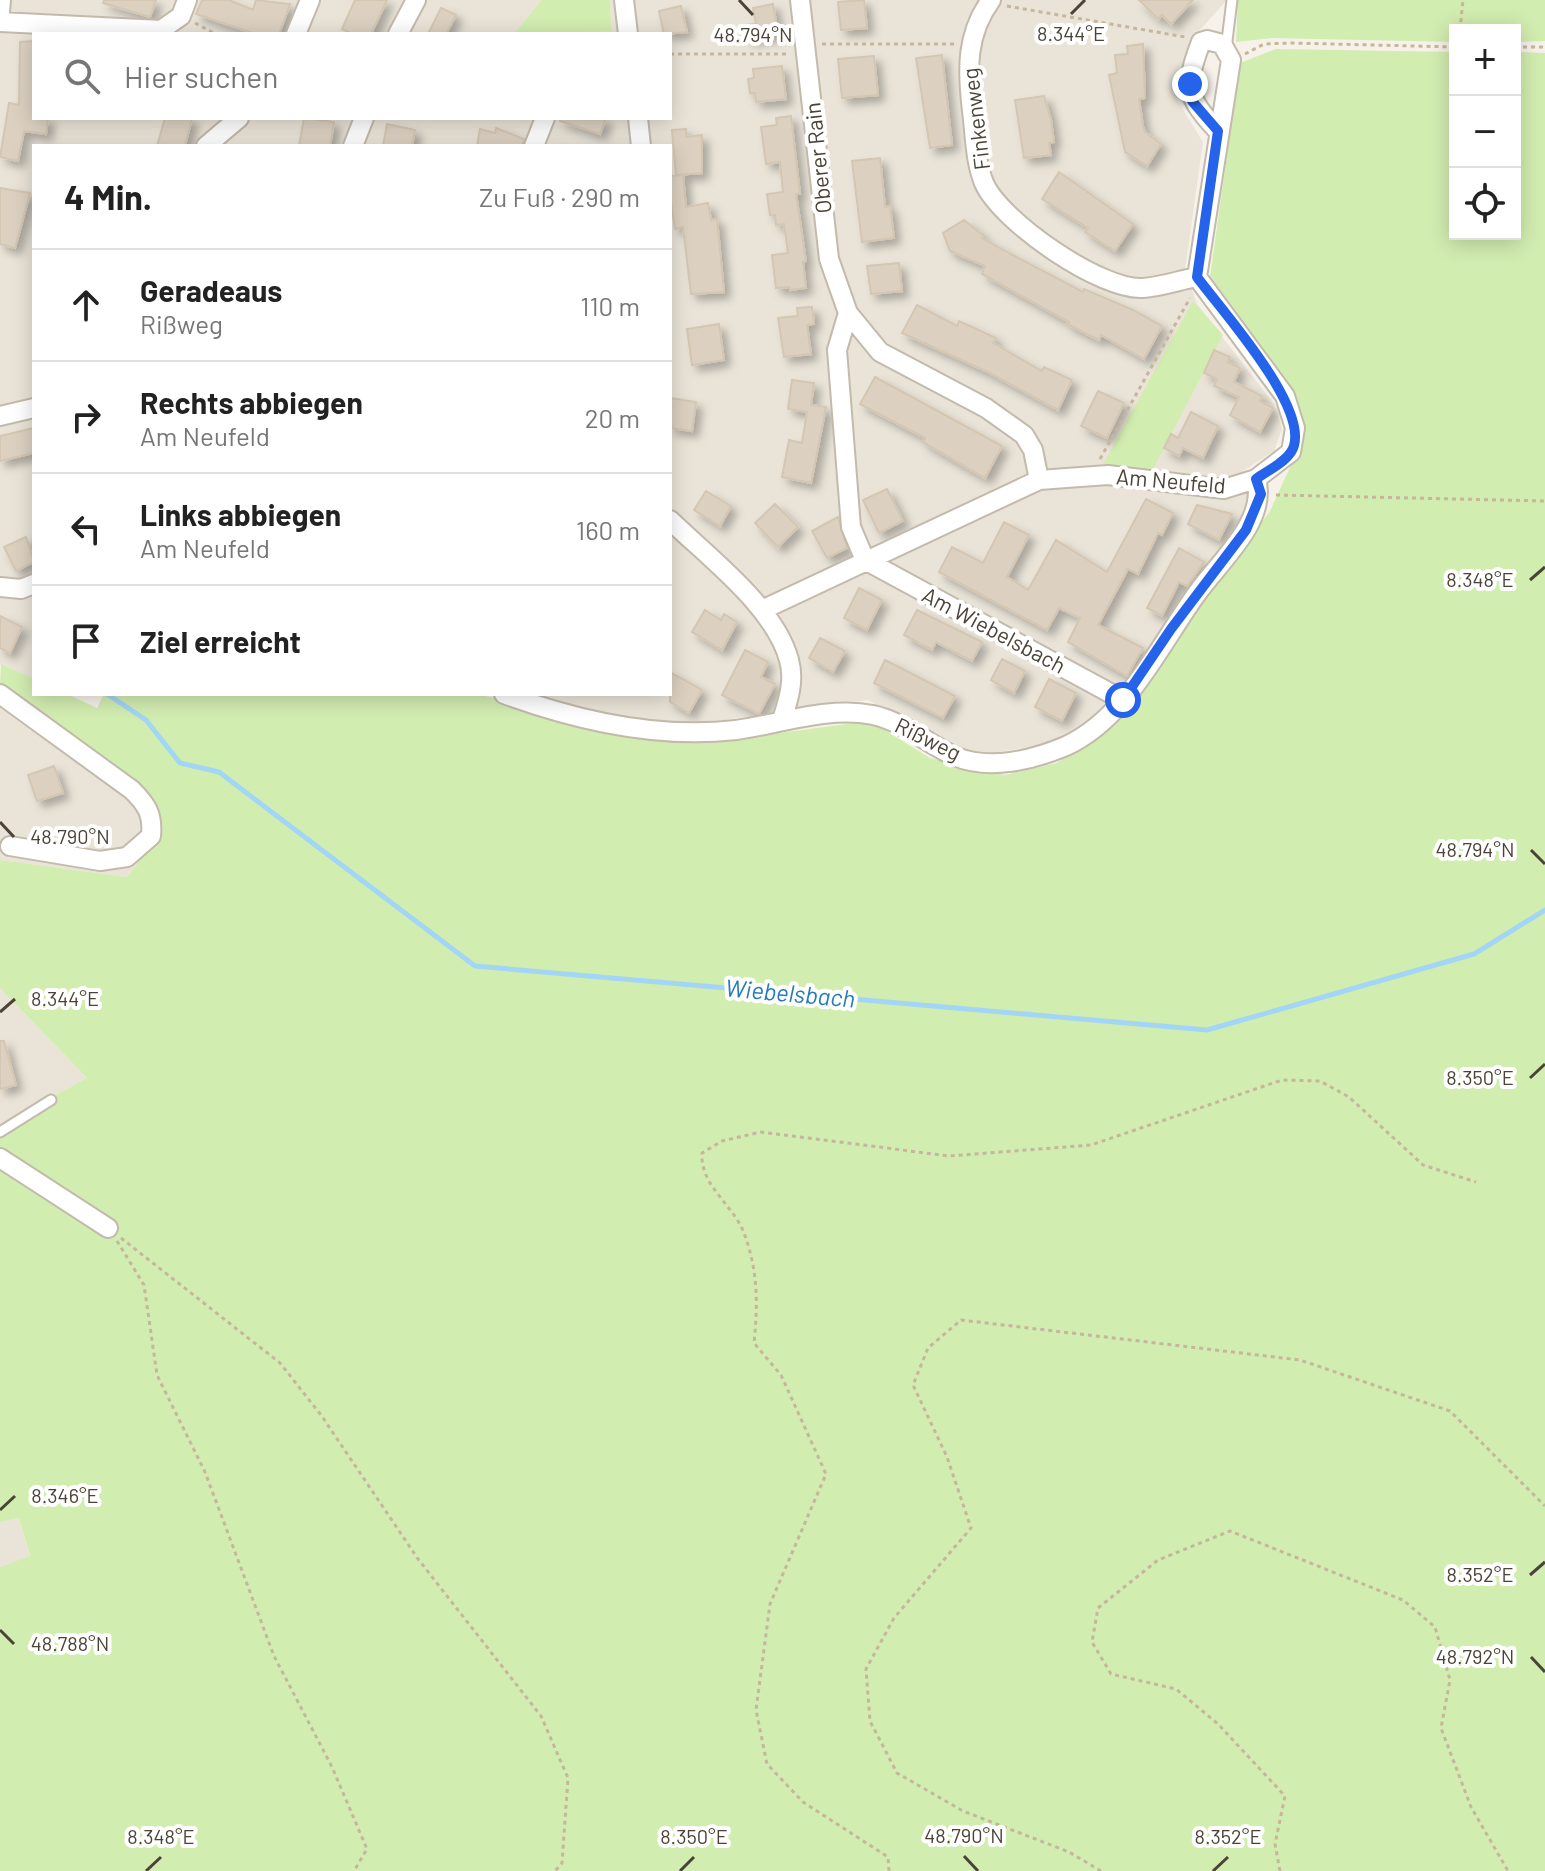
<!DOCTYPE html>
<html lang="de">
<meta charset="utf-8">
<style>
body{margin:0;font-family:Barlow,sans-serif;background:#f2f2f2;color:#222}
.controls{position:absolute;right:24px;top:24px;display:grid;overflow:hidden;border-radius:0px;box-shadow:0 4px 20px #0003}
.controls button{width:72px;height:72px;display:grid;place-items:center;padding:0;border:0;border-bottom:2px solid #e0e0e0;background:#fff;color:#222;font:40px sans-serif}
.stop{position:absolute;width:24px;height:24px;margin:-18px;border:6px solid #2563eb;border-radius:50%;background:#fff}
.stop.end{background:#2563eb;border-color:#fff;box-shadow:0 2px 8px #0008}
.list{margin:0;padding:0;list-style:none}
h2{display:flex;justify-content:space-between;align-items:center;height:104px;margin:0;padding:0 32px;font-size:34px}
h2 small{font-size:26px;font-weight:400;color:#767676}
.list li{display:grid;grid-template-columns:52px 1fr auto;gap:24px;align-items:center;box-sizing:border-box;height:112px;padding:0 32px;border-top:2px solid #e0e0e0}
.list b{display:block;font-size:30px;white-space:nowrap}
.list p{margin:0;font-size:26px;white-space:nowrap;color:#767676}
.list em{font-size:26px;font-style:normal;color:#767676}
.icon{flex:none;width:44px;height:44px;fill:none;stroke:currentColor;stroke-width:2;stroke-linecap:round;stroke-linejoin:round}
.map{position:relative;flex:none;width:1545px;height:1871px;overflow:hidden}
.search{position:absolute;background:#fff;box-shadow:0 4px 20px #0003;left:32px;top:32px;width:640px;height:88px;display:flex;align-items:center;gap:20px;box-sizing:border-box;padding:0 28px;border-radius:0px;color:#767676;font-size:30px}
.panel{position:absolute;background:#fff;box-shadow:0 4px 20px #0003;left:32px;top:144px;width:640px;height:552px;border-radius:0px}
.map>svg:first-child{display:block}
.residential{fill:#eae4d8;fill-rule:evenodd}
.green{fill:#d2edb0}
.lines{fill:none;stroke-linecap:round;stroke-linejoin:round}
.stream{stroke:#a3d5f6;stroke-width:5}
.building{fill:#dcd1c1;stroke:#d4c6b1;stroke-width:2;filter:url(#shadow)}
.lane-casing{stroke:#c3baac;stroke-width:13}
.street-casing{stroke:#c3baac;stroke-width:22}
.path{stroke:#c5b69c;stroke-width:3;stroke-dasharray:4 4;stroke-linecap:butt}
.lane{stroke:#fff;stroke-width:9}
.street{stroke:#fff;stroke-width:18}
.route{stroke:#2563eb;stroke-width:10}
.ticks{fill:none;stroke:#4b4337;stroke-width:3}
.labels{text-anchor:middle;stroke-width:8;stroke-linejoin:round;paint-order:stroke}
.street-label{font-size:22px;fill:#4b4337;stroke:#fff}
.water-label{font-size:24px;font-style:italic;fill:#267cb8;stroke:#fff}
.ticks-label{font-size:20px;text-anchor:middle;fill:#4b4337;stroke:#fff;stroke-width:8;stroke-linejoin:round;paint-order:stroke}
</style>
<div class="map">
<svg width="1545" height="1871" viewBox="0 0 1545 1871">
<defs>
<filter id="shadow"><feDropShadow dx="6" dy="6" stdDeviation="4" flood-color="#0004"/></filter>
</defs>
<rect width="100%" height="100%" fill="#f6f2ea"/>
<path class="residential" d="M0 0H1227L1189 42 1177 100 1203 142 1185 270 1197 304 1274 404 1282 429 1274 451 1243 471 1252 506 1125 686 1088 728 1058 742 993 753 958 750 868 700 680 726 613 718 537 694H670V146H34V572L26 579 34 593V679L0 665ZM34 34H670V118H34Z
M0 686 154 801 161 835 127 877 0 860Z
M0 988 87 1078 0 1125Z
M19 1518 30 1557 0 1567V1522Z"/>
<path class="green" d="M542 0H610L611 31 514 34Z
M1238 0H1545V41L1515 42V30H1455V42L1272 38 1236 42Z
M1276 49 1455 52V234H1515V52L1545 53V1871H0V1567L30 1556 19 1518 0 1522V1125L87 1078 0 988V860L127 877 161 834 154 801 0 686 1 664 34 679V694H67L97 708 104 694H479L603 732 682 742 741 738 870 721 930 758 1005 775 1057 763 1107 730 1270 511 1303 439 1290 388 1210 277 1240 63Z
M1193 301 1223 335 1152 471 1102 466Z"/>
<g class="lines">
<path class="stream" d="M107 694 146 720 180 763 219 772 475 966 1207 1030 1474 954 1545 910"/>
</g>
<path class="building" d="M104 0H156L150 17 103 3Z
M202 0H229L253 10 256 0 290 4 279 34H255L196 14Z
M355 0H387L371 34H352L342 29Z
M864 0 867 28 841 30 838 2Z
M1139 0H1193L1171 24 1162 15 1158 19Z
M773 4 778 34 748 39 746 25 756 24 753 8Z
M681 6 687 32 664 34 659 11Z
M441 8 456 15 446 34H428Z
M34 41V118H48L46 134 24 131 18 161 0 157 9 103 19 105 20 42Z
M1143 44 1145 98 1139 99 1143 126 1145 132 1161 144 1147 166 1125 152 1109 75 1117 73 1115 55 1128 54 1127 46Z
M942 55 952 145 930 148 916 58Z
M874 56 878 95 842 98 838 59Z
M782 66 786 99 756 102 755 93H750L748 79 754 78 753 69Z
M1044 96 1051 120 1054 142 1049 143 1051 155 1024 158 1015 100Z
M791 116 800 194H796L806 261 803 262 806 288 790 290V287L776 288 772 255 788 253 784 224 776 225 775 215H770L767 194 783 192 780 162 766 164 761 127 777 125 776 118Z
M165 118H192L185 146H157Z
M304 118 334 122 330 146H299Z
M560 118H606L600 134 560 121Z
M387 124 415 130 412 146H383Z
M496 128 524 139 522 146H477L480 129 495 133Z
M686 129V137L702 135V173L676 175 672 130Z
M880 158 885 207 890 206 894 238 862 242 852 161Z
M1059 172 1133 224 1115 251 1085 232 1088 228 1042 199Z
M683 175 686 207 708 203 711 220 717 219 724 292 691 294 683 227 675 229 670 196V176Z
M0 188 30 193 15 248 0 244Z
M964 220 983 235 982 238 1009 253 1083 292 1084 289 1133 310 1162 326 1144 359 1101 335 1099 340 1067 324 1069 322 982 274 985 266 950 251 943 233Z
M899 263 902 291 871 294 867 266Z
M917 305 957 326 959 321 996 338 993 343 1042 371 1044 367 1072 380 1058 410 988 372 902 333Z
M812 307 814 324 807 325 811 354 784 357 778 318 798 316 797 308Z
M719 324 724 360 692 365 687 329Z
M1214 350 1230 357 1228 362 1240 368 1234 382 1262 396 1260 401 1273 408 1260 432 1230 415 1239 397 1214 386 1217 379 1204 373Z
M875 377 1002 446 985 478 923 442 925 438 860 404Z
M792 380 814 383 811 405 826 407 811 483 782 477 789 440 802 443 807 412 788 409Z
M1098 391 1124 403 1107 438 1081 426Z
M670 398 696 402 692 431 670 428Z
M1191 412 1218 426 1203 458 1183 448 1179 456 1164 448 1171 434 1178 438Z
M34 428V453L0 461V436Z
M887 489 903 521 879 533 863 500Z
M706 491 731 506 720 526 694 510Z
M1146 499 1173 513 1162 535 1158 533 1138 574 1128 569 1098 625 1143 648 1127 676 1068 642 1080 618 1059 608 1047 630 939 572 952 547 983 563 1004 522 1029 535 1007 577 1028 590 1056 540 1107 572Z
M775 504 798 527 778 547 755 523Z
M1197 505 1232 514 1219 540 1188 524Z
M838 517 847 548 827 558 812 531Z
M26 537 34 562 16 571 4 547Z
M1179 548 1204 562 1187 586 1179 582 1162 616 1147 608Z
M859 588 882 600 867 630 844 618Z
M705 610 721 620 724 614 737 622 722 650 692 632Z
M917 610 982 642 972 661 936 642 932 650 904 635Z
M0 616 22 627 10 653 0 648Z
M820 638 845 651 833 672 809 658Z
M745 650 768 662 761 677 775 684 759 714 722 695Z
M1002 659 1025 671 1014 693 991 680Z
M885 660 955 696 943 718 874 683Z
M670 672 702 690 689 713 670 702Z
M1049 679 1076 693 1062 721 1035 707Z
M54 766 63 793 37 801 28 775Z
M0 1041H4L16 1085 0 1089Z"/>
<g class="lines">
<defs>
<path id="lane" d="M1226 49 1232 0
M0 1132 51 1100"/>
<path id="street" d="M624 0 628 34
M800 0 829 259 848 313 880 352 986 408 1024 435 1033 450 1039 480
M991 0C966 34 967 70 972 111 975 135 975 161 984 183 1001 222 1102 291 1143 288 1161 287 1180 280 1197 277
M0 12 1 0
M0 22 161 30 181 16 187 0
M296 34 310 0
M398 34 416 0
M638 118 641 146
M206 146 239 118
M353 146 364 118
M534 146 545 118
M848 313 837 350 851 527 865 560 1123 700
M0 416 34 408
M670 520C708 557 775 607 789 660 795 681 788 701 782 720
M0 587 21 589 34 584
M762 610 1039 480 1108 475 1224 489 1256 479 1291 452 1295 428 1285 396 1197 277 1231 60 1222 44 1207 40 1201 42C1184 87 1186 97 1218 131
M0 694 132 790C147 805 153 814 151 836L127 857 100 861 10 846
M504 694C575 720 659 739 736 730 781 724 827 706 873 715 904 722 926 743 954 756 989 771 1033 760 1066 746 1127 718 1160 644 1198 592 1221 560 1268 520 1256 479
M0 1158 108 1228"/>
</defs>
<use href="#lane" class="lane-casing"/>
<use href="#street" class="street-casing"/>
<path class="path" d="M1007 6 1185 37
M195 23 216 34
M1460 30 1463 0
M822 44H954
M1515 47H1545
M670 54H790
M1245 54 1264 44 1291 43 1455 47
M1100 459 1190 298
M1276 495 1545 501
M121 1238 280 1363 321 1415 418 1559 541 1716 568 1778 562 1863 555 1871
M117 1241 144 1285 157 1375 205 1472 274 1656 332 1767 367 1849 354 1871
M889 1871 888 1857 803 1802 767 1764 756 1710 770 1604 826 1474 781 1375 754 1343C758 1305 758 1270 744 1233 733 1204 700 1186 702 1153L722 1141 761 1132 949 1156 1091 1145 1282 1080 1320 1081 1349 1097 1423 1165 1476 1182
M1101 1871 1069 1852 963 1811 897 1773 870 1721 866 1669 894 1618 971 1528 947 1457 913 1385 928 1348 961 1320 1300 1360 1450 1411 1545 1506
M1280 1871 1275 1844 1285 1796 1218 1724 1176 1689 1111 1674 1092 1642 1098 1608 1158 1560 1230 1531 1403 1600 1435 1627 1450 1680 1441 1728 1471 1807 1508 1871"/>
<use href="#lane" class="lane"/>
<use href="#street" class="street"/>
</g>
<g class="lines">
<path class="route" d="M1123 700 1171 629 1246 530 1261 494 1256 479C1267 471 1283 464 1291 452 1316 414 1221 310 1197 277L1218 131 1192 101 1190 84"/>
</g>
<path class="ticks" d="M739 0 753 15M1071 14 1085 0M1530 580 1545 567M0 822 14 837M1531 850 1545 864M0 1012 15 999M1530 1078 1545 1064M0 1510 15 1496M1530 1575 1545 1562M0 1630 14 1644M1531 1657 1545 1672M964 1856 978 1871M146 1871 161 1857M680 1871 694 1857M1213 1871 1228 1857"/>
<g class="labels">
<g class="street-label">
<text transform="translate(976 119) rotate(-97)" y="8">Finkenweg</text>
<text transform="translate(818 158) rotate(-96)" y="8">Oberer Rain</text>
<text transform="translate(1171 481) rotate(5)" y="8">Am Neufeld</text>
<text transform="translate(994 630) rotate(28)" y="8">Am Wiebelsbach</text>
<text transform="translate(928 739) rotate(26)" y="8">Rißweg</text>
</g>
<g class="water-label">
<text transform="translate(790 994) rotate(5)" y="8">Wiebelsbach</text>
</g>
</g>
<g class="ticks-label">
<text x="1071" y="41">8.344°E</text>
<text x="753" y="42">48.794°N</text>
<text x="1480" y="587">8.348°E</text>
<text x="70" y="844">48.790°N</text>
<text x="1475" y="857">48.794°N</text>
<text x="65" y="1006">8.344°E</text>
<text x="1480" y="1085">8.350°E</text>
<text x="65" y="1503">8.346°E</text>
<text x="1480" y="1582">8.352°E</text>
<text x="70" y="1651">48.788°N</text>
<text x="1475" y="1664">48.792°N</text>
<text x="964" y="1843">48.790°N</text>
<text x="161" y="1844">8.348°E</text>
<text x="694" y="1844">8.350°E</text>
<text x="1228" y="1844">8.352°E</text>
</g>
</svg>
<div class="controls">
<button>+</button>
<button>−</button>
<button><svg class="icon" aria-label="locate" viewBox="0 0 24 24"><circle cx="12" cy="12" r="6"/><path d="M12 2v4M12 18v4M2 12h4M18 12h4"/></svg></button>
</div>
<div class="stop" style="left:1123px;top:700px"></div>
<div class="stop end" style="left:1190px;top:84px"></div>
<div class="search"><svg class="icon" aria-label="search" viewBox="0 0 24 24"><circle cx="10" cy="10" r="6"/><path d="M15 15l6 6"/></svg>Hier suchen</div>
<section class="panel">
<h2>4 Min.<small>Zu Fuß · 290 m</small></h2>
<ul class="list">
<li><svg class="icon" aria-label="ahead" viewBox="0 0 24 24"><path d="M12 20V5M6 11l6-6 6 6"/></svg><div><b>Geradeaus</b><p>Rißweg</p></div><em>110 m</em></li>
<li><svg class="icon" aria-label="right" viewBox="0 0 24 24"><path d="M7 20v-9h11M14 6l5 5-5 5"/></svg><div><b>Rechts abbiegen</b><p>Am Neufeld</p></div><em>20 m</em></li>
<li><svg class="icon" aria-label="left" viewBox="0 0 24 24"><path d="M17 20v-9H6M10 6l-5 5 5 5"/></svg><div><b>Links abbiegen</b><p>Am Neufeld</p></div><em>160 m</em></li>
<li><svg class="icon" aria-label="arrive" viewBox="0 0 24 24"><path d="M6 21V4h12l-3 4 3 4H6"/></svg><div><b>Ziel erreicht</b></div></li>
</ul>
</section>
</div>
